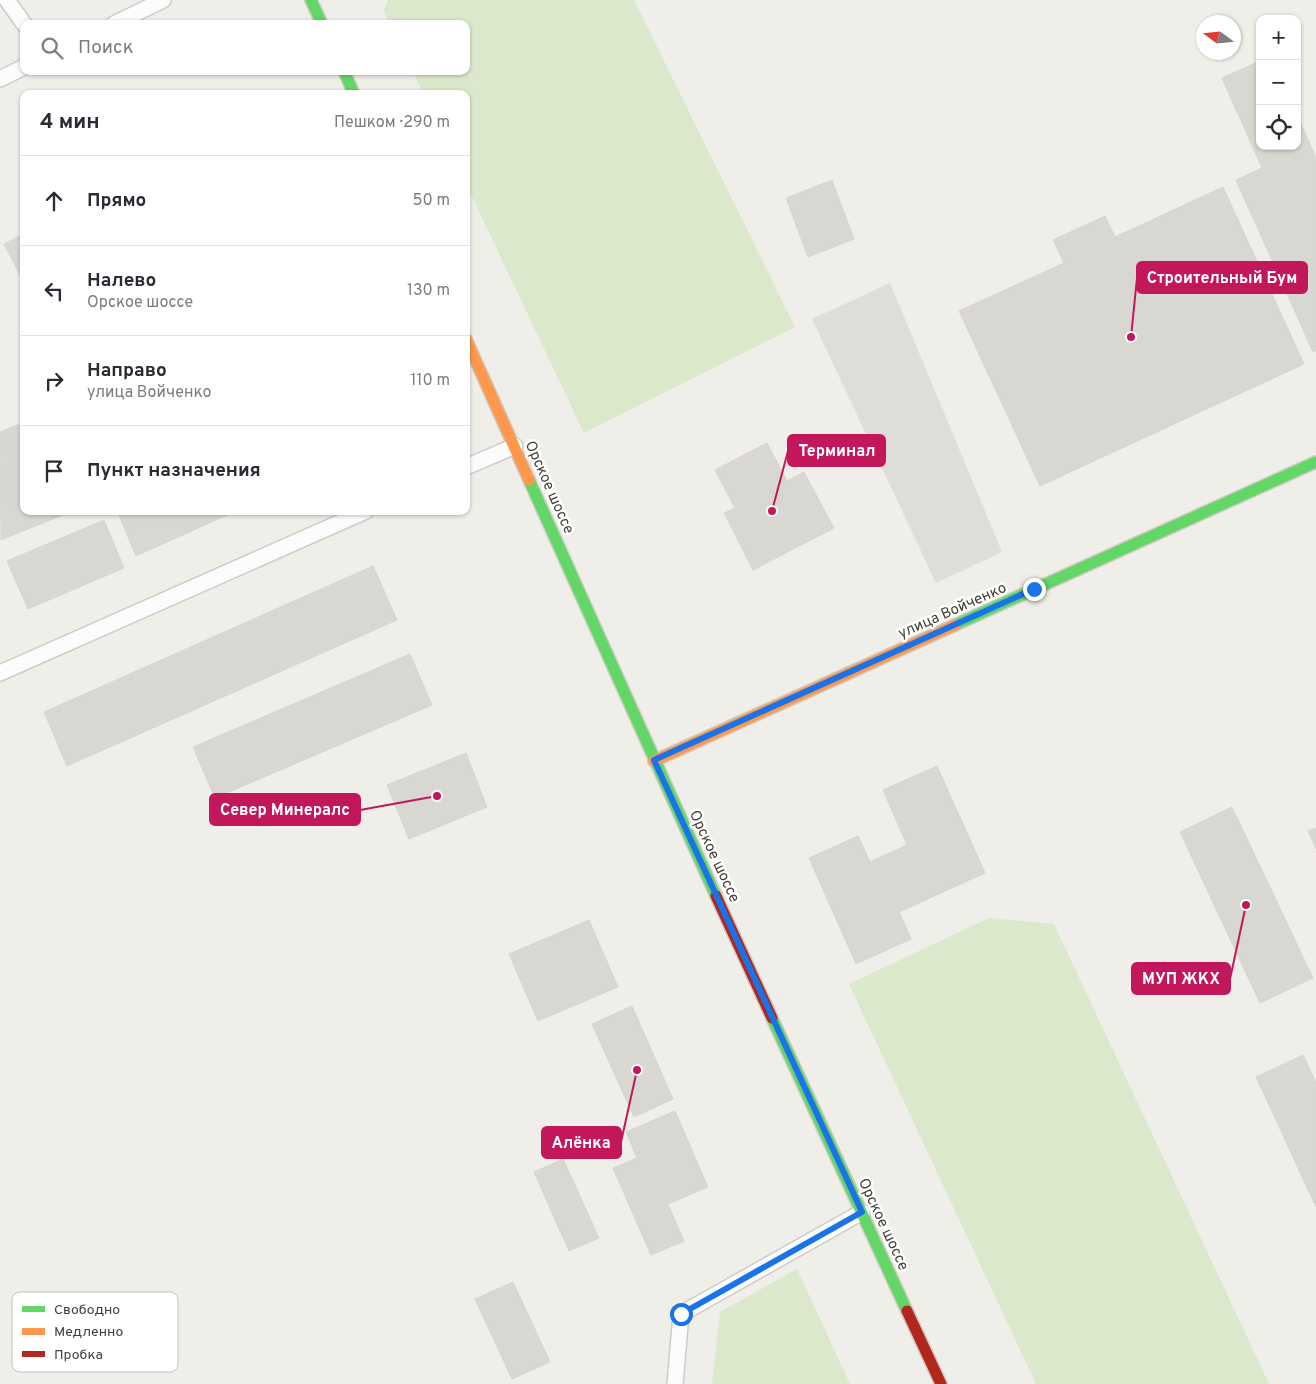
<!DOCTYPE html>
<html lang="ru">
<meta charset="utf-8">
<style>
body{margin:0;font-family:Overpass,sans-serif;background:#f2f2f3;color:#2b2b33}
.controls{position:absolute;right:15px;top:15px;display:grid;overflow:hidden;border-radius:10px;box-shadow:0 1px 4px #0004}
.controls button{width:45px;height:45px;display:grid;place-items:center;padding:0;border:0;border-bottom:1px solid #e1e1e2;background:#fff;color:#2b2b33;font:25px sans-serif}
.compass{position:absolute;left:1196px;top:15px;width:45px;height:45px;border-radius:50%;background:#fff;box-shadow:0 1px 4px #0004;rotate:285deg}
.stop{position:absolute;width:15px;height:15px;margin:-11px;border:4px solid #1a73e8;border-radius:50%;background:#fff}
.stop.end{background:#1a73e8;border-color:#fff;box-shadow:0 1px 5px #0008}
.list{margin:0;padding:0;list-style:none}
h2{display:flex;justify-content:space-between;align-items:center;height:65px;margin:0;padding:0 20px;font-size:21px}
h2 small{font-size:16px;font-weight:400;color:#7c7c81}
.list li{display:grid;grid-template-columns:32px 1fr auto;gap:15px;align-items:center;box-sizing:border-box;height:90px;padding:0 20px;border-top:1px solid #e1e1e2}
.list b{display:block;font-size:19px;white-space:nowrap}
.list p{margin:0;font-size:16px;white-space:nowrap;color:#7c7c81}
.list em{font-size:16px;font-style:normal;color:#7c7c81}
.icon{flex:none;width:28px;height:28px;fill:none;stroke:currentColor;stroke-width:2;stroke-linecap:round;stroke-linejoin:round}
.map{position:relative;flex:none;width:1316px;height:1384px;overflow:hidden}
.search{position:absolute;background:#fff;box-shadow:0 1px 4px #0004;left:20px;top:20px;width:450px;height:55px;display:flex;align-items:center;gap:12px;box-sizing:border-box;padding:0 18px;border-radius:10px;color:#7c7c81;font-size:19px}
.panel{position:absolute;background:#fff;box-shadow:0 1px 4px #0004;left:20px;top:90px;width:450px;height:425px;border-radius:10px}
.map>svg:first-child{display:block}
.green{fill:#dbe8cb}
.parking{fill:#deddd9}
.building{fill:#d9d7d2;stroke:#d7d5cf}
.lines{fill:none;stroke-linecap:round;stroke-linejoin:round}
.lane-casing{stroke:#cdccc7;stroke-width:18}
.fast-casing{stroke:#cecbc1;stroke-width:14}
.slow-casing{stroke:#cecbc1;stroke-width:14}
.jam-casing{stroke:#cecbc1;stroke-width:14}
.lane{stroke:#fdfcfc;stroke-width:15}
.fast{stroke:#63d668;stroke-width:11}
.slow{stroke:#ff974d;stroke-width:11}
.jam{stroke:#b3261e;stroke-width:11}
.route{stroke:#1a73e8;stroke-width:6}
.labels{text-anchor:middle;stroke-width:5;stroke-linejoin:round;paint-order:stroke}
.street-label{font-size:15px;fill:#443f36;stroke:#fff}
.key{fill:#fff;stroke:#c7c5c3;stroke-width:1}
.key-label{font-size:14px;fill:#443f36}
.leader{fill:none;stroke:#c2185b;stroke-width:2}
.callout-dot{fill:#c2185b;stroke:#fff;stroke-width:2}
.callout{fill:#c2185b;stroke:#c2185b;stroke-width:2}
.callout-label{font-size:16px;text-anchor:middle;font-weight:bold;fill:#fff}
</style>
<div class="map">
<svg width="1316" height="1384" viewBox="0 0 1316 1384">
<rect width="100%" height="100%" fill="#efeee9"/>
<path class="green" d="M388 0H634L795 327 584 433 466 184V94H423L413 71H466V24H390L384 11Z
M989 918 1054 924 1269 1384H1036L849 984Z
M797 1269 850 1384H712L720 1312Z"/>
<path class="parking" d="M890 283 1002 552 936 583 812 319Z"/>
<path class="building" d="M1260 61V146H1297V115L1316 158V350L1313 352 1236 180 1262 168 1222 78Z
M832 180 854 239 808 257 786 198Z
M1223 187 1304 364 1040 486 959 311 1064 263 1053 240 1105 216 1115 237Z
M24 234V283L4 244Z
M24 422V511L70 512 1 540 0 432Z
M767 443 787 481 804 472 834 528 753 570 724 513 735 508 715 470Z
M117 511H168L125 530Z
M168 511H236L136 556 125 530Z
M104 520 124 568 28 609 7 561Z
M373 566 397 620 67 766 44 712Z
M410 654 432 705 215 798 193 747Z
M466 753 487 807 409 839 387 785Z
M937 766 985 873 899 912 911 939 856 964 809 858 858 836 870 862 907 845 883 790Z
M1232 807 1313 978 1260 1003 1180 832Z
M1316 828V849L1308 831Z
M589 920 618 987 538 1021 509 954Z
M632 1006 673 1099 634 1117 592 1024Z
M1303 1055 1316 1083V1207L1256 1077Z
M675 1111 708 1187 668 1204 684 1241 651 1255 613 1168 637 1158 626 1132Z
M563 1159 599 1238 569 1251 534 1172Z
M513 1282 550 1362 512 1379 475 1299Z"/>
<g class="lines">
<defs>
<path id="lane" d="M7 0 24 24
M114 24 163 0
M0 79 24 67
M466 467 515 446
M0 673 366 511
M675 1384 681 1314 862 1212"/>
<path id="fast" d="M311 0 322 24
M344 71 354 94
M529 480 716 896
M955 625 1316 462
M772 1018 907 1311"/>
<path id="slow" d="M466 339 529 480
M654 761 955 625"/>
<path id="jam" d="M716 896 772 1018
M907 1311 941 1384"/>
</defs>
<use href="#lane" class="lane-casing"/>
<use href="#fast" class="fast-casing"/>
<use href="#slow" class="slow-casing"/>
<use href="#jam" class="jam-casing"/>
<use href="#lane" class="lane"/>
<use href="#fast" class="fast"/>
<use href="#slow" class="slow"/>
<use href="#jam" class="jam"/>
</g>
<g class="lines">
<path class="route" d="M681 1314 862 1212 654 760 1034 589"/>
</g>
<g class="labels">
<g class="street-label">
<text transform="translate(550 487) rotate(66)" y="5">Орское шоссе</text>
<text transform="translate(952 610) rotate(-24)" y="5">улица Войченко</text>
<text transform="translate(715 856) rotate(65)" y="5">Орское шоссе</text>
<text transform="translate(884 1224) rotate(65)" y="5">Орское шоссе</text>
</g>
</g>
<rect x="12" y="1292" width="166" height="80" rx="8" class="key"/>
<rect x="22" y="1306" width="23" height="6" fill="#63d668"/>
<rect x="22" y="1328" width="23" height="7" fill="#ff974d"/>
<rect x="22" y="1351" width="23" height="6" fill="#b3261e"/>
<g class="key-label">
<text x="54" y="1314">Свободно</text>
<text x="54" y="1336">Медленно</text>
<text x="54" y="1359">Пробка</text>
</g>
<path class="leader" d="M1131 337L1137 278M772 511L788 451M437 796L360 810M1246 905L1230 979M637 1070L621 1142"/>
<g class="callout-dot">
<circle cx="1131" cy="337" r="5"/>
<circle cx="772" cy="511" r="5"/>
<circle cx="437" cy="796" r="5"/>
<circle cx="1246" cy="905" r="5"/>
<circle cx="637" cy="1070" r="5"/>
</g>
<g class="callout">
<rect x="1137" y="262" width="170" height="31" rx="5"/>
<rect x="788" y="435" width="97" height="31" rx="5"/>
<rect x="210" y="794" width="150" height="31" rx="5"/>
<rect x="1132" y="963" width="98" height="31" rx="5"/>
<rect x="542" y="1127" width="79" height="31" rx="5"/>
</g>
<g class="callout-label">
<text x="1222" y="283">Строительный Бум</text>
<text x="837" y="456">Терминал</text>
<text x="285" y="815">Север Минералс</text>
<text x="1181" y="984">МУП ЖКХ</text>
<text x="581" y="1148">Алёнка</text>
</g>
</svg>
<div class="controls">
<button>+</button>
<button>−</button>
<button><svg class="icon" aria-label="locate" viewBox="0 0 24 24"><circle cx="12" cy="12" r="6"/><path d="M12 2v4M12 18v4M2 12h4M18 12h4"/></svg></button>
</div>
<svg class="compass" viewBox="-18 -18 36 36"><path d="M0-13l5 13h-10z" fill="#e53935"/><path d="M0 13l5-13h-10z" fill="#7c7c81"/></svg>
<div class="stop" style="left:681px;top:1314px"></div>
<div class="stop end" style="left:1034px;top:589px"></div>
<div class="search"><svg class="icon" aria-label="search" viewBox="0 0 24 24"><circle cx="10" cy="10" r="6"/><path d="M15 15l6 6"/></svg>Поиск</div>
<section class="panel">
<h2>4 мин<small>Пешком · 290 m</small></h2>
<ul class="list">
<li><svg class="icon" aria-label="ahead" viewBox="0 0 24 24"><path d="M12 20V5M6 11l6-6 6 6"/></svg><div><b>Прямо</b></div><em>50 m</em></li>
<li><svg class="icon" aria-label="left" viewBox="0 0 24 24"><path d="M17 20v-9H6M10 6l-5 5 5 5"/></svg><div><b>Налево</b><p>Орское шоссе</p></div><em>130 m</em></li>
<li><svg class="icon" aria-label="right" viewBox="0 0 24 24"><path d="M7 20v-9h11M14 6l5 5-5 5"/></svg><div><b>Направо</b><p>улица Войченко</p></div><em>110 m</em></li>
<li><svg class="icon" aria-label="arrive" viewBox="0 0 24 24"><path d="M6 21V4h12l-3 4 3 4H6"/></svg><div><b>Пункт назначения</b></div></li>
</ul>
</section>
</div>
